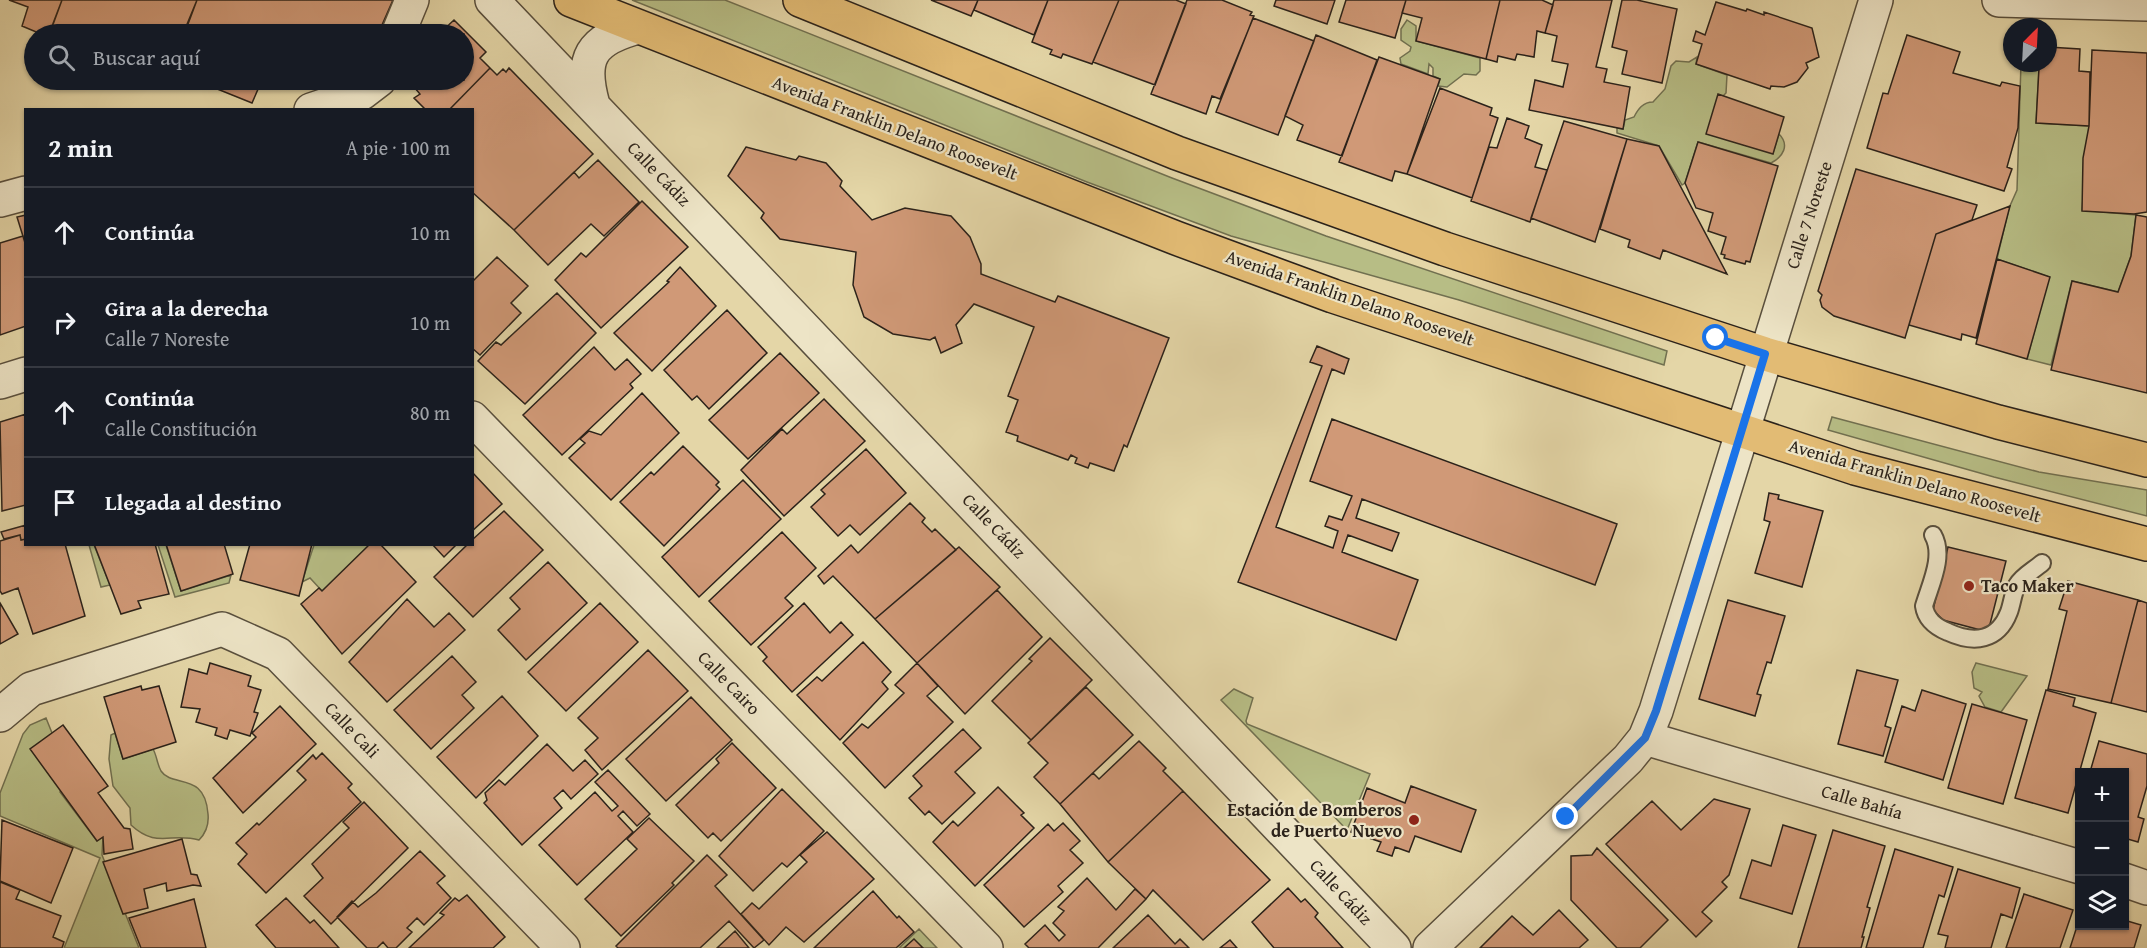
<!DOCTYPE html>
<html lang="es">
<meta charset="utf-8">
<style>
body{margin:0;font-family:"Gentium Book Plus",serif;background:#242831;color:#f1f3f6}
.controls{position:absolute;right:18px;bottom:18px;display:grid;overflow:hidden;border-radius:0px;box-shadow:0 2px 4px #0004}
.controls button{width:54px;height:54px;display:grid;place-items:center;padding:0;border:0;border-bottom:2px solid #363941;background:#171b24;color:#f1f3f6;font:30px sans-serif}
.compass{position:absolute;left:2003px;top:18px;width:54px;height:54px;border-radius:50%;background:#171b24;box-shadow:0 2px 4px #0004;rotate:24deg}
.stop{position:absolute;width:18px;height:18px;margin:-14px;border:4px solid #1a73e8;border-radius:50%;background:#fff}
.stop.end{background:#1a73e8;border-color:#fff;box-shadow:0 2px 6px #0008}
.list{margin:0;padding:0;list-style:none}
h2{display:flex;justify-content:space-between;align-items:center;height:78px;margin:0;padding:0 24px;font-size:26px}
h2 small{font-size:20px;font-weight:400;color:#9ea1a6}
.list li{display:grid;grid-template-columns:39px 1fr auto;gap:18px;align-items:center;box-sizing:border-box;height:90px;padding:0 24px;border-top:2px solid #363941}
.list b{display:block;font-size:22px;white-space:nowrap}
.list p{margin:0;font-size:20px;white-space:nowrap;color:#9ea1a6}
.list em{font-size:20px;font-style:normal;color:#9ea1a6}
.icon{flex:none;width:33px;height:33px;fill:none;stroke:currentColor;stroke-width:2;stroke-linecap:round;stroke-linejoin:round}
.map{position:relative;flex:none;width:2147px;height:948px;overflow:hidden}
.search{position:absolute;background:#171b24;box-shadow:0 2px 4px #0004;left:24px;top:24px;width:450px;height:66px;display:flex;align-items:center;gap:15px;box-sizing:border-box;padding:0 21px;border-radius:33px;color:#9ea1a6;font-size:22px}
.panel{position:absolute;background:#171b24;box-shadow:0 2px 4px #0004;left:24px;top:108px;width:450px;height:438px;border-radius:0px}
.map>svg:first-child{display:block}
.green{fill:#b7bd85;stroke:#717050;stroke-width:1.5}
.building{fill:#d09977;stroke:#2b221a;stroke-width:1.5}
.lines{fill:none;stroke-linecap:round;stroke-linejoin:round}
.service-casing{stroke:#594f3d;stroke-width:20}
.minor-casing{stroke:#594f3d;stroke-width:36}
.primary-casing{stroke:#2b221a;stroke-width:36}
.service{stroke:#ede4c6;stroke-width:16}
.minor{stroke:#ede4c6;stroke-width:33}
.primary{stroke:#e2bb74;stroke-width:33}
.route{stroke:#1a73e8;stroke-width:8}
.poi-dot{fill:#8f2418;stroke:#ede4c6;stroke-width:2}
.labels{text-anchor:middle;stroke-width:4.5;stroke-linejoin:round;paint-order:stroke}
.street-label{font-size:18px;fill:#2b221a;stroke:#ede4c6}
.poi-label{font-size:18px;font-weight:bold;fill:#2b221a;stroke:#ede4c6;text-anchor:start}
</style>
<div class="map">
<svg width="2147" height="948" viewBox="0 0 2147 948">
<rect width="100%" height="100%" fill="#e4d6a7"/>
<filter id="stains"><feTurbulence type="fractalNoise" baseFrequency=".00333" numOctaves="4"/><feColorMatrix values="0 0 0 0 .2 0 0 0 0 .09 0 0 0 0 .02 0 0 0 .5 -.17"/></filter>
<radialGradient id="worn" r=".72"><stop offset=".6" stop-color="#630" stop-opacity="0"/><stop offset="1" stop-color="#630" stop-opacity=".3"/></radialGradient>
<path class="green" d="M632 0H725L1172 178 1326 236 1667 351 1664 365 1459 300 1231 236 1087 182Z
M1407 20 1416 26V41L1480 58V71L1476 75 1464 74 1447 87 1438 86 1440 79 1433 76V68L1429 64 1428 74 1401 64 1400 58 1410 51 1411 47 1401 40V29Z
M1697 57 1696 64 1727 75 1726 93 1723 96 1773 153 1779 134C1790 145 1783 157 1771 163L1698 142 1685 183 1682 185 1659 146 1617 133V128L1623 129 1625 120 1634 117C1638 109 1643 102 1653 102L1665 89 1671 66 1676 61 1689 62Z
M2021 63H2035V67L2039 68 2036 123 2089 126 2082 210 2136 215 2131 256 2118 292 2072 281 2051 365 2027 359 2049 277 1997 259 2009 208 2017 190Z
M1832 417 2039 472 2147 490V516L1994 477 1828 430Z
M89 545H94L110 585 101 587Z
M158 545H166L181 591 231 575 229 583 175 597Z
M314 545H370L322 591 310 578 302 582Z
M1976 663 2027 676 2001 712 1985 707 1979 696 1982 692 1974 688 1972 672Z
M1234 689 1253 698 1246 721 1247 724 1370 774 1347 830 1221 700Z
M46 718 52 733 62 791 60 792 97 841 103 837 102 855 139 948H64L100 858 0 816V793L23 734 30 725Z
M115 733 123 759 153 749C157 756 157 764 161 771 172 788 205 771 208 814 209 824 206 833 199 840 170 832 157 849 131 825L130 808 113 786 109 759 111 735Z
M919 929 937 948H899Z"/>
<path class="building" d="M9 0H62L49 34H41L22 26 28 7Z
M62 0H197L185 32 168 26 165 34H85L69 29 67 34H62L51 30Z
M197 0H393L378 34H183Z
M931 0H978L971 16Z
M978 0H1048L1034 35 974 10Z
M1048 0H1119L1092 64 1063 54 1061 58 1050 54 1052 50 1032 42Z
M1119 0H1176L1186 4 1155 85 1093 62Z
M1187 0H1222L1252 12 1250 15 1254 16 1220 99 1212 96 1206 114 1151 94Z
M1276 0H1335L1327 24 1274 6Z
M1346 0H1406L1395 38 1339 22Z
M1406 0H1500L1486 59 1416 41 1422 18 1402 13Z
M1500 0H1542L1553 5 1545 33 1537 31 1534 57 1517 54 1515 60 1498 56 1497 62 1486 59Z
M1554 0H1612L1596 67 1607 69 1604 82 1630 87 1623 129 1529 110 1535 80 1563 87 1568 64 1552 61 1557 36 1545 33Z
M1622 0H1637L1677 9 1662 83 1622 74 1627 51 1612 47Z
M1716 2 1746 11 1747 9 1764 15V12L1812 28 1819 57 1806 63 1808 68 1797 82 1784 87 1771 86 1770 89 1696 64 1702 44 1693 41 1696 31 1705 35Z
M1253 18 1314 41 1278 135 1216 112Z
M454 20 486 52 480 58 490 68 449 110H426L414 98 420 94 408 80H464V34H439Z
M1316 35 1377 60 1342 156 1297 140 1303 125 1285 116Z
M1907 35 1960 52 1953 73 2000 86 2002 82 2020 86 2018 128 2007 167 2012 169 2004 191 1867 148 1883 93 1888 94Z
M2048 47 2080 49 2079 71 2090 72 2089 126 2036 123 2039 68 2035 67V63H2048Z
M2092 50 2147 53V212L2134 214 2082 211 2083 158 2089 126Z
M1379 57 1440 79 1407 174 1395 171 1392 181 1339 162Z
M490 68 497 75 503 69 506 72 509 68 593 154 514 230 472 192V110H449Z
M195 80H262L252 103Z
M1440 88 1492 108 1490 115 1498 118 1472 198 1407 174Z
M1718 94 1784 117 1773 154 1706 134Z
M1507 118 1529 126 1525 138 1542 145 1535 167 1547 170 1530 222 1471 201 1489 147 1497 148Z
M1564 121 1627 139 1595 242 1531 218Z
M1627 139 1659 146 1727 274 1663 250 1660 259 1628 247 1630 240 1600 229Z
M1698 142 1778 166 1750 262 1746 261 1745 264 1724 258 1725 255 1721 254 1726 237 1708 231 1713 213 1696 208 1685 183Z
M746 147 796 160 799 156 826 163 842 181 840 186 872 220 905 208 951 216 970 237 981 264V274L1055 302 1058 296 1169 338 1127 447 1124 445 1114 471 1090 463 1088 468 1075 463 1077 458 1071 455 1068 460 1017 441 1018 436 1006 432 1018 400 1008 396 1034 327 974 304 956 325 962 343 941 353 935 337 930 340 893 334 864 317 853 285 856 252 780 239 761 218 764 213 728 176Z
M598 160 639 202 604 236 591 224 548 265 514 230 574 172 579 178Z
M1856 169 1977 205 1972 220 1936 234 1905 338 1834 316 1822 307 1820 300 1822 295 1818 291Z
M642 201 688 247 601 328 555 280 581 253 586 257Z
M2010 206 1976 338 1962 334 1961 340 1909 325 1936 234Z
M26 215V246L17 217Z
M2136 215 2147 217V393L2051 370 2072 281 2118 292 2131 256Z
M23 236 26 246V326L0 335V243Z
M497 257 528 286 511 303 521 313 480 355 472 348V282Z
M1997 259 2050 277 2027 359 1976 344Z
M680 267 716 306 652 371 614 333 669 282 667 281Z
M557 293 596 333 525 404 478 361 496 342 501 345Z
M727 310 767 353 709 409 697 396 692 400 664 370Z
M1317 346 1349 359 1344 374 1332 369 1276 527 1333 548 1338 531 1325 526 1329 516 1342 520 1352 496 1310 481 1332 419 1617 524 1595 585 1362 499 1356 518 1399 533 1392 551 1348 535 1342 552 1418 580 1396 640 1238 582 1322 366 1310 362Z
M594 347 615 370 627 359 641 374 630 384 633 388 562 455 523 415Z
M780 353 819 393 748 459 709 420Z
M642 393 679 433 611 500 569 458 585 443 580 439 589 431 601 435Z
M824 399 865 441 784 516 741 470 782 429 787 434Z
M26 414V505L2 511 0 422Z
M683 446 719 482 716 485 720 489 664 546 620 502 651 472 654 475Z
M866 449 906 493 860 535 850 525 838 536 811 507 825 494 821 490Z
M472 472 502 504 472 531Z
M743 480 781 519 699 597 662 557Z
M1769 493 1779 495 1778 499 1823 511 1802 587 1755 573 1770 522 1764 520Z
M910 503 925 518 922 522 932 532 935 529 956 550 875 619 833 576 824 584 818 576 851 545 858 553Z
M504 511 543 550 473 617 434 577 468 544H472V540Z
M26 525V539L21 540 20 535 4 539 1 532Z
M782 532 816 568 785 598 793 606 751 645 709 601Z
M20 535 21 540 26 539V544H65L85 616 33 634 18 588 2 594 0 591V541Z
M94 544H155L169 594 138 601 141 608 121 614Z
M166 544H224L233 574 181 591Z
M250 544H312L299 596 240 580Z
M370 544H380L416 582 342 654 301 604 319 588 322 591Z
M432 544H457L444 557Z
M959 547 1000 587 917 663 875 619Z
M1948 547 2006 561 1988 632 1943 620 1933 610Z
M548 562 587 603 526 660 498 630 520 609 510 598Z
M2068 581 2138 600 2111 703 2048 689 2067 611 2059 609Z
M997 590 1042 637 965 714 917 663Z
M407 599 434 627 449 613 465 630 387 702 349 662Z
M1728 600 1785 616 1771 663 1767 662 1757 694 1761 695 1755 716 1699 699Z
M2138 600 2147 603V712L2111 703Z
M0 603 18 634 0 644Z
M600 603 638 642 566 711 528 672Z
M804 603 830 633 841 622 853 635 792 692 763 661 767 657 758 647Z
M1050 638 1092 680 1031 740 992 701 1032 661 1029 659Z
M863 642 891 672 882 682 888 689 840 740 797 695 817 677 822 681Z
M648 650 688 691 602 770 585 750 598 738 578 718Z
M452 656 476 682 462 695 474 708 431 749 394 710Z
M210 663 251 676 248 686 261 690 254 712 258 713 250 736 230 730 227 739 215 735 217 728 196 722 200 709 181 707 189 669 207 674Z
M917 663 938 686 927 696 953 722 885 788 843 743 862 724 868 728 904 693 895 685Z
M1857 670 1898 680 1885 726 1891 728 1883 756 1838 744Z
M141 686 142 690 159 686 176 742 123 759 104 697Z
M1086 687 1133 735 1060 804 1034 777 1048 763 1028 743Z
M1922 690 1966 704 1943 780 1885 762 1902 706 1915 711Z
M2046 690 2075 698 2073 706 2096 713 2068 813 2015 798Z
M502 696 538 736 476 798 437 757Z
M691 697 732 740 666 801 626 759Z
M1972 704 2027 720 2003 804 1948 788Z
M280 706 316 744 243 813 213 778 256 737 252 733Z
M63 725 108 786 98 793 124 828 130 829 133 849 104 854 103 837 97 841 30 749Z
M963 729 981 748 955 772 975 793 942 824 929 811 925 815 909 798 922 786 913 776Z
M1139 741 1166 768 1163 771 1183 791 1108 862 1060 804 1093 773 1099 779Z
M2099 741 2147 754V786L2138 817 2144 819 2138 842 2124 838V772H2090Z
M732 743 776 788 721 841 713 833 708 838 676 805 719 763 716 759Z
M547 744 573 771 585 760 598 774 571 799 563 790 554 798 562 808 522 845 484 803 487 800 485 793 499 780 505 785Z
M322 753 352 784 348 788 361 802 266 893 238 864 247 854 236 843 257 823 259 825 306 780 297 771 313 755 316 759Z
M608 770 650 814 637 826 623 811 618 816 633 832 577 885 539 845 595 792 612 811 618 806 595 782Z
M1411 786 1476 810 1461 852 1415 836 1409 852 1395 847 1392 856 1377 851 1381 842 1351 832 1367 788 1405 803Z
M998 787 1024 813 1021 815 1034 828 975 886 933 842 953 821 958 826Z
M782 789 824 831 787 867 782 863 753 891 719 856Z
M1183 791 1270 880 1203 940 1153 890 1146 899 1108 862Z
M1714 799 1750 809 1729 875 1722 882 1727 887 1702 912 1712 921 1696 937 1606 844 1652 801 1681 830Z
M364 802 408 848 331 924 304 896 323 878 312 864 349 828 343 822Z
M649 818 694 861 672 883 674 885 621 936 585 899 637 849 627 839Z
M2 820 73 848 51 903 0 881Z
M1063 823 1080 841 1070 850 1083 863 1058 886 1063 892 1024 927 984 885 1048 824 1054 831Z
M1783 825 1816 835 1792 914 1740 898 1752 860 1771 866Z
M1833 830 1885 846 1867 907 1870 908 1862 937H1864L1861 948H1798Z
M827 832 874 879 804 942 786 927 769 945 741 914 752 903 759 909 807 862 800 855Z
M182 839 191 874 197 875 201 886 193 885 167 891 166 883 144 889 148 908 123 914 103 862Z
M1597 848 1668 920 1640 948H1617L1571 900V856L1592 855Z
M1895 849 1953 867 1944 897 1939 895 1923 948H1866Z
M420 851 445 876 437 883 451 898 424 925 417 918 407 928 412 932 396 948H388L383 942 377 948H367L337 917 352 901 358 907 376 893Z
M707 855 727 875 715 886 764 940 754 948 729 921 700 948H618L616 946Z
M1958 869 2020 888 2012 918 2001 914 1991 948H1945L1948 936 1938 934Z
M1087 878 1116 910 1135 889 1146 899 1098 948H1029L1025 944 1045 925 1059 941 1065 935 1053 923 1064 911 1058 907Z
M0 882 20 890 16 899 61 916 53 937 64 942 62 948H0Z
M1288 888 1301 902 1305 899 1318 913 1315 917 1343 948H1274L1252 922Z
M873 891 897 918 899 916 914 932 896 948H814Z
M2024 894 2073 910 2060 948H2006Z
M467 895 505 937 493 948H409L444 915 440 913 455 898 459 901Z
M286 898 310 923 314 920 339 948H276L256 925Z
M194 899 206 948H141L129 918Z
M1559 910 1588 940 1579 948H1480L1512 916 1533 935Z
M1148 915 1175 944 1180 939 1189 948H1113Z
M2080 917V926H2124V920L2141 925 2134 948H2070Z
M735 931 749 948H717Z
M914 939 923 948H904Z
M1230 940 1237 948H1220Z"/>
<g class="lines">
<defs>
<path id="service" d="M1933 535C1945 556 1930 585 1924 606 1926 620 1936 627 1948 632 1974 644 1998 641 2009 612 2012 604 2013 593 2017 585 2022 576 2034 570 2042 563"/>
<path id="minor" d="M492 0 1394 948
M1999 0 2147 4
M398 34 412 0
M593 105C580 58 590 40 638 27
M311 110 362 93 379 80
M0 200 26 193
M0 382 26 374
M472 418 986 948
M0 715 31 689 222 629 278 654 563 948
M1645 738 2080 867
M2124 880 2147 888
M1430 948 1628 759 1645 738 1656 711 1876 0"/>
<path id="primary" d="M571 0 1176 238 1333 296 1855 468 2147 544
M800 0 1177 153 1445 249 1765 354 1998 422 2147 460"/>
</defs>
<use href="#service" class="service-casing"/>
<use href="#minor" class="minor-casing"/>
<use href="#primary" class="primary-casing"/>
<use href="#service" class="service"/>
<use href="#minor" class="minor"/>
<use href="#primary" class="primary"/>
</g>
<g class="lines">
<path class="route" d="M1566 817 1645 738 1656 711 1765 354 1716 338"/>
</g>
<g class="poi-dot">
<circle cx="1969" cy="586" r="6"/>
<circle cx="1414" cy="820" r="6"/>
</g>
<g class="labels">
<g class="street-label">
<text transform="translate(895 128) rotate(21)" y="6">Avenida Franklin Delano Roosevelt</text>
<text transform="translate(659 174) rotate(46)" y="6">Calle Cádiz</text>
<text transform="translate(1809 215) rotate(-72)" y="6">Calle 7 Noreste</text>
<text transform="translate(1350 298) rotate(19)" y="6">Avenida Franklin Delano Roosevelt</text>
<text transform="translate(1915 481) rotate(16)" y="6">Avenida Franklin Delano Roosevelt</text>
<text transform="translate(994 526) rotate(46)" y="6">Calle Cádiz</text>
<text transform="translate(729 683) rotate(46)" y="6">Calle Cairo</text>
<text transform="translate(352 730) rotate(46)" y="6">Calle Cali</text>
<text transform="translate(1862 802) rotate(16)" y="6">Calle Bahía</text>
<text transform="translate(1341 892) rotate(47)" y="6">Calle Cádiz</text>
</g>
<g class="poi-label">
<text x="1981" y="592">Taco Maker</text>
<text x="1402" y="816" text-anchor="end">Estación de Bomberos<tspan x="1402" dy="21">de Puerto Nuevo</tspan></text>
</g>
</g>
<rect width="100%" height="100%" filter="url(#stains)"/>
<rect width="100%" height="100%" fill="url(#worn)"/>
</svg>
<div class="controls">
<button>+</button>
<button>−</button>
<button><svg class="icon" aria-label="layers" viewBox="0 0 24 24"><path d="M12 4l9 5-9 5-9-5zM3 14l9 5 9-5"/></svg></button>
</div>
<svg class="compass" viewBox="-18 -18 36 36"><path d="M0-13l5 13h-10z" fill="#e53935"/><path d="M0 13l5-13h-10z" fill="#9ea1a6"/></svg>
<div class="stop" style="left:1716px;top:338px"></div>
<div class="stop end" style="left:1566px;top:817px"></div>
<div class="search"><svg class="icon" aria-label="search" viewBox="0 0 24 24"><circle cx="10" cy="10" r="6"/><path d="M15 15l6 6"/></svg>Buscar aquí</div>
<section class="panel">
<h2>2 min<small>A pie · 100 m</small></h2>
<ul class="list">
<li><svg class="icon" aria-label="ahead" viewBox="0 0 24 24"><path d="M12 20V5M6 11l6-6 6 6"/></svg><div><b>Continúa</b></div><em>10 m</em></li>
<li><svg class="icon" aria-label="right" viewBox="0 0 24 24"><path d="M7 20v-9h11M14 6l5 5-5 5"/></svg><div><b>Gira a la derecha</b><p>Calle 7 Noreste</p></div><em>10 m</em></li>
<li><svg class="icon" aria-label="ahead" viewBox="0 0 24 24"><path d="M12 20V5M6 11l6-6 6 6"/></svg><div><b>Continúa</b><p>Calle Constitución</p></div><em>80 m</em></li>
<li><svg class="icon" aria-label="arrive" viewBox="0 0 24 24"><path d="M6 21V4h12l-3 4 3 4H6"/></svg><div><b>Llegada al destino</b></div></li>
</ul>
</section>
</div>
